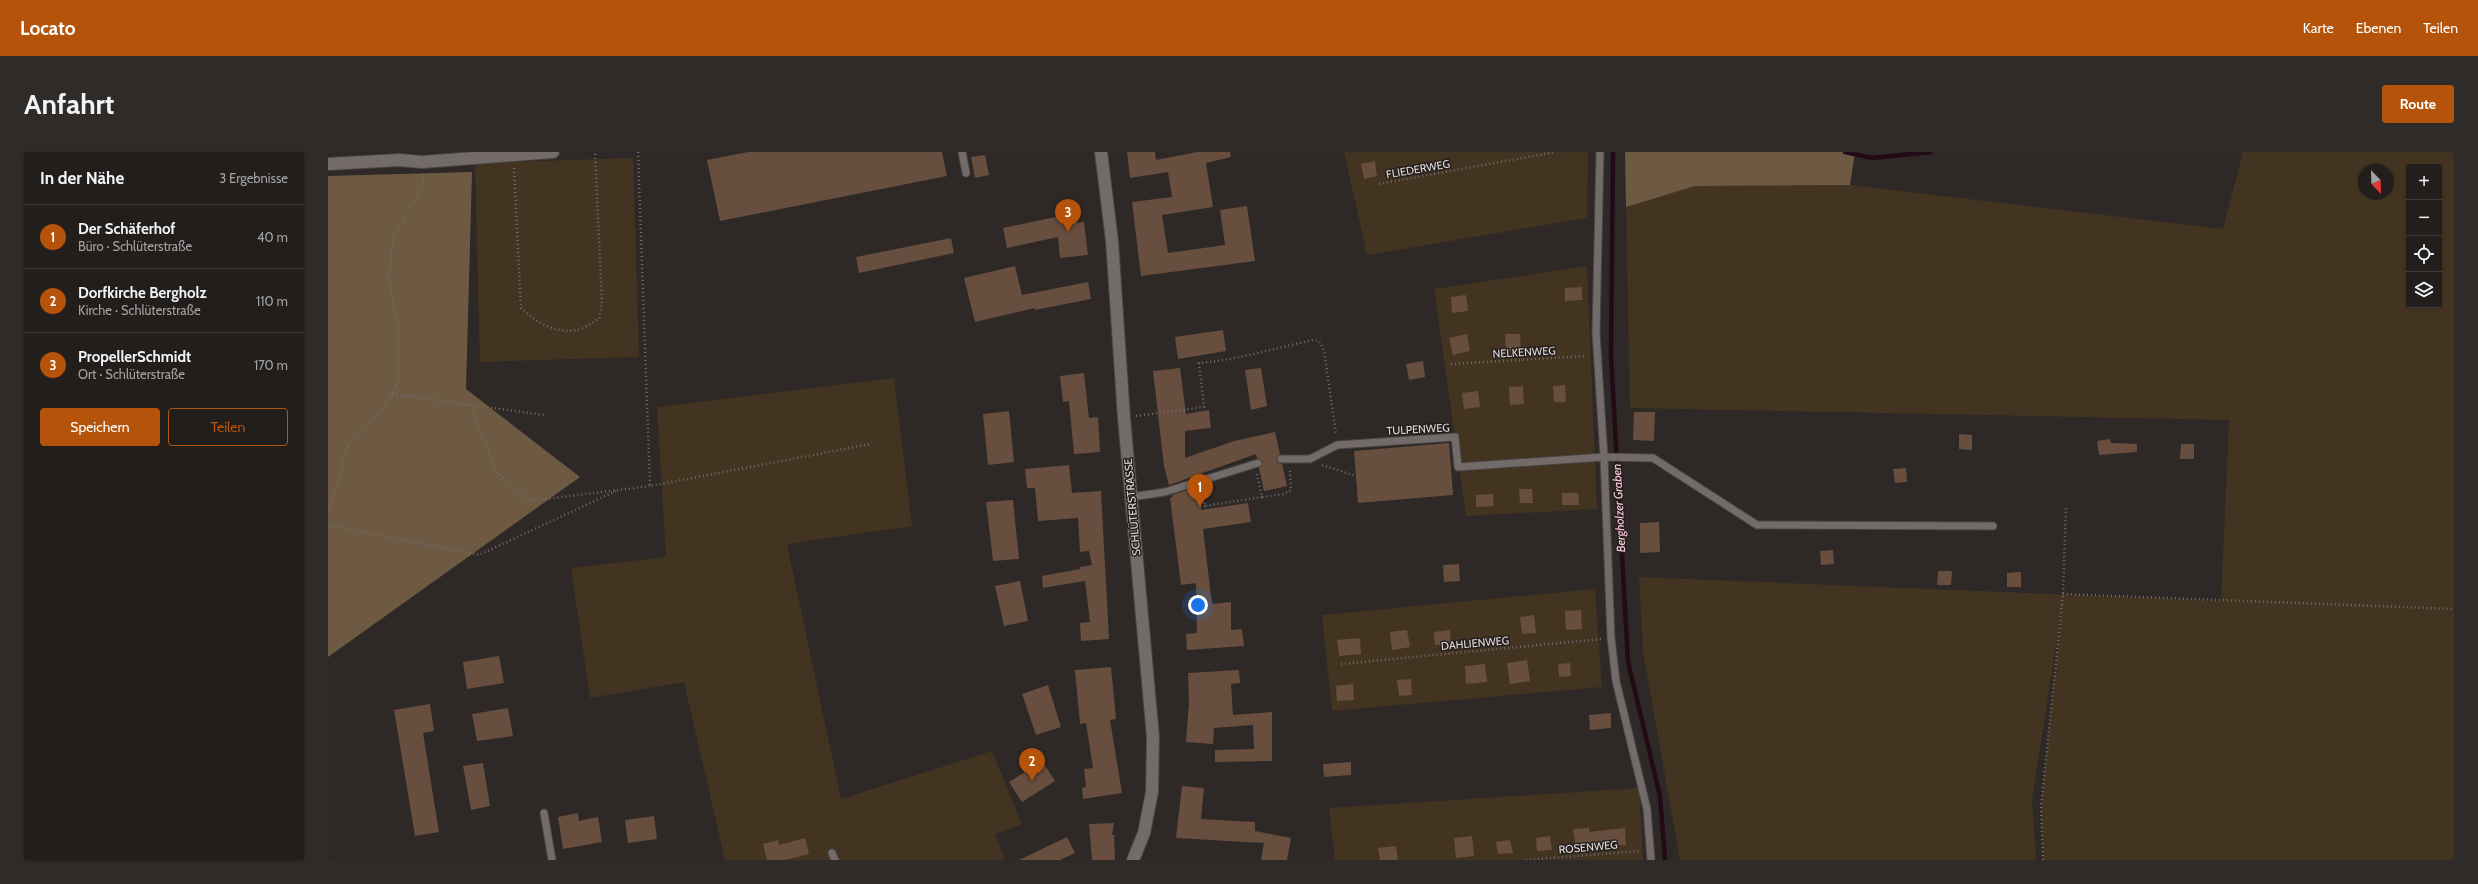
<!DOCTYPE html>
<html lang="de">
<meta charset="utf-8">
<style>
body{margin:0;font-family:Cabin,sans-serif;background:#2e2b29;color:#f1f3f6}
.controls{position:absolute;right:12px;top:12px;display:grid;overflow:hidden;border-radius:4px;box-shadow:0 1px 3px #0004}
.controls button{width:36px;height:36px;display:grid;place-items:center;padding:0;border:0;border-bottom:1px solid #3f3c3b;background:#221e1c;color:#f1f3f6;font:20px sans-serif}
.compass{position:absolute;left:2030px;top:12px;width:36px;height:36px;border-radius:50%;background:#221e1c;box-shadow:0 1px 3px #0004;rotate:157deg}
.you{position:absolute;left:870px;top:453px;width:14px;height:14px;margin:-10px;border:3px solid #fff;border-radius:50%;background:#1a73e8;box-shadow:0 0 0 6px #1a73e833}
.badge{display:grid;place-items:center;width:26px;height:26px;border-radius:50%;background:#b45309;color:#fff;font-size:13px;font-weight:700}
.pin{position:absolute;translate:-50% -33px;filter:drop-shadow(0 1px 2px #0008)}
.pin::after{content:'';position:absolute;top:21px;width:14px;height:12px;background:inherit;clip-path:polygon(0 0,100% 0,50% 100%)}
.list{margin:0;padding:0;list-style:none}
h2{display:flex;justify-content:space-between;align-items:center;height:52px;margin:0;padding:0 16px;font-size:17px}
h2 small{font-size:13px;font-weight:400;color:#a2a2a3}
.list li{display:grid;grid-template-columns:26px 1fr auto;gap:12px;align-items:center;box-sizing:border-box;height:64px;padding:0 16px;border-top:1px solid #3f3c3b}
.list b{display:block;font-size:15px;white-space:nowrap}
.list p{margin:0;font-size:13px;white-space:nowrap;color:#a2a2a3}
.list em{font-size:13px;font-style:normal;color:#a2a2a3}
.actions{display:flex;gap:8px;padding:12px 16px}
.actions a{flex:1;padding:9px 0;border:1px solid #b45309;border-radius:4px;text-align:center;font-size:14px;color:#b45309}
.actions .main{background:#b45309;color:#fff}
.icon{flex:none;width:22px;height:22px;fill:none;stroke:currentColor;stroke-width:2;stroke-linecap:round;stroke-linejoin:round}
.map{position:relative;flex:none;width:2126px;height:708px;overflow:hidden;border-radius:4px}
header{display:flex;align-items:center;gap:24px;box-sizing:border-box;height:56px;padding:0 20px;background:#b45309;color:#fff}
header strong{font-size:19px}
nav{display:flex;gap:22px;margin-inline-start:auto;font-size:14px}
.intro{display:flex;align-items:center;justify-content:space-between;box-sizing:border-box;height:96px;padding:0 24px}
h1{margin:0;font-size:28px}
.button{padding:10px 18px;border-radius:4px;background:#b45309;color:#fff;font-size:14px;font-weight:700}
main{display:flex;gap:24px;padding:0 24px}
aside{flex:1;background:#221e1c;border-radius:4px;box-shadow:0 1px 3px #0004}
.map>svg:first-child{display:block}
.green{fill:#433421;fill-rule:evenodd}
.forest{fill:#6e5a43}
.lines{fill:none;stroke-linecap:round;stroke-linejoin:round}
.stream{stroke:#220b17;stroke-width:4.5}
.building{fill:#684e3e}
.lane-casing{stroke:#4b4544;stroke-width:9}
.street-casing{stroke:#4b4544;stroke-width:14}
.path{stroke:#726d6b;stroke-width:2.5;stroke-dasharray:1 3;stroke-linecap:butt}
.lane{stroke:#736b6a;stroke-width:7}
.street{stroke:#736b6a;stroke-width:12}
.labels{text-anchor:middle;stroke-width:3;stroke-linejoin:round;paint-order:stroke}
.street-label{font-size:11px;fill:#e0dcdb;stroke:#251e1d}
.water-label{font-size:12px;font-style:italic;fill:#ffd0e4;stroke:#251e1d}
</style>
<header>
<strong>Locato</strong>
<nav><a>Karte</a><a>Ebenen</a><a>Teilen</a></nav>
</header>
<div class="intro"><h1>Anfahrt</h1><a class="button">Route</a></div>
<main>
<aside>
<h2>In der Nähe<small>3 Ergebnisse</small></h2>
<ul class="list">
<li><span class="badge">1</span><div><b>Der Schäferhof</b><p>Büro · Schlüterstraße</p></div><em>40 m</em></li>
<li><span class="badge">2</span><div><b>Dorfkirche Bergholz</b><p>Kirche · Schlüterstraße</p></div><em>110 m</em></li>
<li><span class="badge">3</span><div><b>PropellerSchmidt</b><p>Ort · Schlüterstraße</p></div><em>170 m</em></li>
</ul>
<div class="actions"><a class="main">Speichern</a><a>Teilen</a></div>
</aside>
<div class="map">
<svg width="2126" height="708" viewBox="0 0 2126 708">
<rect width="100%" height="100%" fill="#2e2826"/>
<path class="green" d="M1016 0H1260L1259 66 1039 103Z
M1915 0H2126V458H2117H2126V708H1715L1713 655 1734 455 1704 648 1708 708H1352L1315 500 1311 425 1893 449 1901 268 1302 256 1298 55 1367 34 1522 33 1895 77ZM2081 15H2111V153H2081ZM2036 18H2060V42H2036Z
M305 6 311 205 152 210 147 11Z
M1259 114 1269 357 1138 364 1106 137Z
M566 226 584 374 459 392 513 647 664 599 694 672 667 682 677 708H397L356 530 262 546 243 416 338 405 329 255Z
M1267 437 1274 535 1004 559 994 463Z
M1311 636 1315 708H1007L1001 656Z"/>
<path class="forest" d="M1297 0H1527L1522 33 1367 34 1298 55Z
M144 20 138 237 252 325 0 505V24Z"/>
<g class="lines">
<path class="stream" d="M1285 0 1283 204 1300 510 1332 644 1337 708
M1517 0 1544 6 1603 0"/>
</g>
<path class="building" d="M420 0H614L619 24 392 69 379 8Z
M799 0H827L828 8 869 0H902L903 5 878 11 885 55 834 63 840 101 897 93 892 58 919 54 927 109 813 124 804 50 844 45 840 20 802 26Z
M657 3 661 23 647 26 643 5Z
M1047 9 1049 24 1036 27 1033 12Z
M742 62 743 71 756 70 760 103 732 106 730 85 679 96 675 76Z
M623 86 626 101 531 121 528 105Z
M687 114 694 143 760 130 763 147 707 158V156L647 170 636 126Z
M1254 135V148L1237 149V136Z
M1138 143 1140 159 1124 161 1123 145Z
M895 178 898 199 850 207 847 185Z
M1139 182 1142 199 1125 203 1121 186Z
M1177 182H1192L1193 199H1178Z
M1095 209 1097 225 1081 228 1078 212Z
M852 216 858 262 881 258 883 276 857 279V306L906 289 947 280 952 302 948 307 950 311 954 312 959 334 936 339 931 316 935 310 929 306 928 302 841 333 836 314 825 219Z
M933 216 939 254 923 258 917 218Z
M756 221 761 266 770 265 772 300 746 302 741 249 735 250 732 224Z
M1237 233 1238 250H1226L1225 234Z
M1195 234 1196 252 1182 253 1181 235Z
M1150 239 1152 255 1136 257 1134 241Z
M681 259 686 310 660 313 655 262Z
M1306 260H1327L1326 289 1305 288Z
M1631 282 1644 283V298L1631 297Z
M1782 287 1783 291 1809 292V300L1771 303 1769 289Z
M1121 291 1125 343 1030 351 1026 299Z
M1853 292H1866V307H1852Z
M741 313 744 341 773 339 781 487 753 489 752 471 762 470 757 429 715 436 714 424 752 417V415L764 413 761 399 752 400 750 366 710 369 707 336H699L697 317Z
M1578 316 1579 330 1567 331 1565 317Z
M869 335 873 358 920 351 923 370 875 377 884 452 903 450V478L914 477 916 494 859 498 858 482 869 481 868 431 853 433 842 346 845 345 844 343Z
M1191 337H1204L1205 351H1192Z
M1234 341H1250L1251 353H1234Z
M1165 342 1166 354 1148 355V343Z
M685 348 691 407 665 409 658 350Z
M1331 370 1332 400 1312 401V371Z
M1505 398 1506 412 1493 413 1492 399Z
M1131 412 1132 429 1116 430 1115 413Z
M1610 419H1624L1623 433H1609Z
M1693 420V435H1679V421Z
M692 429 700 469 676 474 667 434Z
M1253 458 1254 477 1238 478 1237 459Z
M1206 463 1208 481 1194 482 1192 465Z
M1079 478 1082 495 1064 498 1062 480Z
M1122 478 1123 492 1107 493 1106 480Z
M1032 486 1033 502 1011 504 1009 488Z
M171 504 176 531 139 537 135 510Z
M1199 508 1202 529 1182 532 1179 511Z
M1242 511 1243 524 1231 525 1230 512Z
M1157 512 1159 530 1138 532 1137 514Z
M783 515 788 567 782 568 794 641 755 647 754 636 758 635 756 617 765 616 758 571 752 572 747 518Z
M911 518 912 531 903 532 905 563 944 560V609L887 610V598L926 597 925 573 886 576 885 592 858 590 861 551 860 521Z
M1083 527 1084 543 1071 544 1069 528Z
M1025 532 1026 548 1009 549 1008 534Z
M720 533 733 575 708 583 694 542Z
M102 552 106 579 95 581 111 680 87 684 66 558Z
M180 556 185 584 149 589 144 562Z
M1283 561V576L1262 578 1261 563Z
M714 609 727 629 694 650 681 630Z
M1023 610V623L996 625 995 612Z
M155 611 162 654 143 658 135 614Z
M854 634 876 636 873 667 927 670V679L963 686 959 708H933L936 691 848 686Z
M250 661 251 669 270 665 274 690 235 697 230 665Z
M326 664 329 687 300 691 297 668Z
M786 671 784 683H786L787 708H764L761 672Z
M1261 676V680L1297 676 1298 693 1248 696 1245 677Z
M1144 684 1146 704 1128 706 1126 686Z
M1222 684 1224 698 1209 699 1208 686Z
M739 685 747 701 732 708H691Z
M477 686 481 702 457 708H439L435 692 450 688 451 693Z
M1182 688 1185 701 1170 702 1168 690Z
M1068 694 1070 708H1052L1050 696Z"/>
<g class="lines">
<defs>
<path id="lane" d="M634 0 638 21
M1272 0 1268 181 1276 305 1283 486 1288 529 1319 657 1323 708
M953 307H982L1009 293 1127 285 1130 315 1276 305 1325 306 1429 373 1665 374
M803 345 837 340 930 311
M216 661 224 708
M504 701 507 708"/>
<path id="street" d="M773 0 784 89 796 266 825 585 824 640 816 681 805 708
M0 12 71 8 94 10 225 0"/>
</defs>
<use href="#lane" class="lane-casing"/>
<use href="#street" class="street-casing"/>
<path class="path" d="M310 0 322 334 542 292
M186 16 193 156C208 170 226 182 249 178 256 177 264 170 271 167L274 152 267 0
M1051 32 1227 0
M1123 212 1258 204
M64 242 216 263
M143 253 167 319 202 349 322 334
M808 264 876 255 871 211C910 208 947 196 985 188L991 189 996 198 1008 282
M994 313 1028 324
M929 322 934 345 956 342 963 338 962 318
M874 339 877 354 934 345
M872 355 877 354
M0 361 21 292 60 250 70 230V173L61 126 65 87 95 33V22
M0 373 151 403 290 338
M1735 442 2126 457
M1013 512 1273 487
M1198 708 1311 699
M1715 708 1713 655 1735 442 1738 354"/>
<use href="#lane" class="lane"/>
<use href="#street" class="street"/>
</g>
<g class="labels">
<g class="street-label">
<text transform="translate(1090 17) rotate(-10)" y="4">FLIEDERWEG</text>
<text transform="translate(1196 200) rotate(-3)" y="4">NELKENWEG</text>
<text transform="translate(1090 277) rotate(-3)" y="4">TULPENWEG</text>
<text transform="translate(804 355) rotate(-95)" y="4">SCHLÜTERSTRASSE</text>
<text transform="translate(1147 491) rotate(-5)" y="4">DAHLIENWEG</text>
<text transform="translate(1260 695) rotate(-5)" y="4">ROSENWEG</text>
</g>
<g class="water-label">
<text transform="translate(1291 356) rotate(-93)" y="4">Bergholzer Graben</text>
</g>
</g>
</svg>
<div class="controls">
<button>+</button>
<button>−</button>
<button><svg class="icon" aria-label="locate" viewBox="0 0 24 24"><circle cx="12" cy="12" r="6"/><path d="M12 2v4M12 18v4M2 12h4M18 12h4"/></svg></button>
<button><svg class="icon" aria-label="layers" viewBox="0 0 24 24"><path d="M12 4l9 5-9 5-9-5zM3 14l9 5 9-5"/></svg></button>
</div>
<svg class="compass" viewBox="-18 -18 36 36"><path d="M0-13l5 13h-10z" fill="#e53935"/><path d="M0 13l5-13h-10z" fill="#a2a2a3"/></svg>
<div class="you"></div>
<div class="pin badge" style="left:872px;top:355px">1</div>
<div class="pin badge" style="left:704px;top:629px">2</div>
<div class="pin badge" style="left:740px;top:80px">3</div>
</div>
</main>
